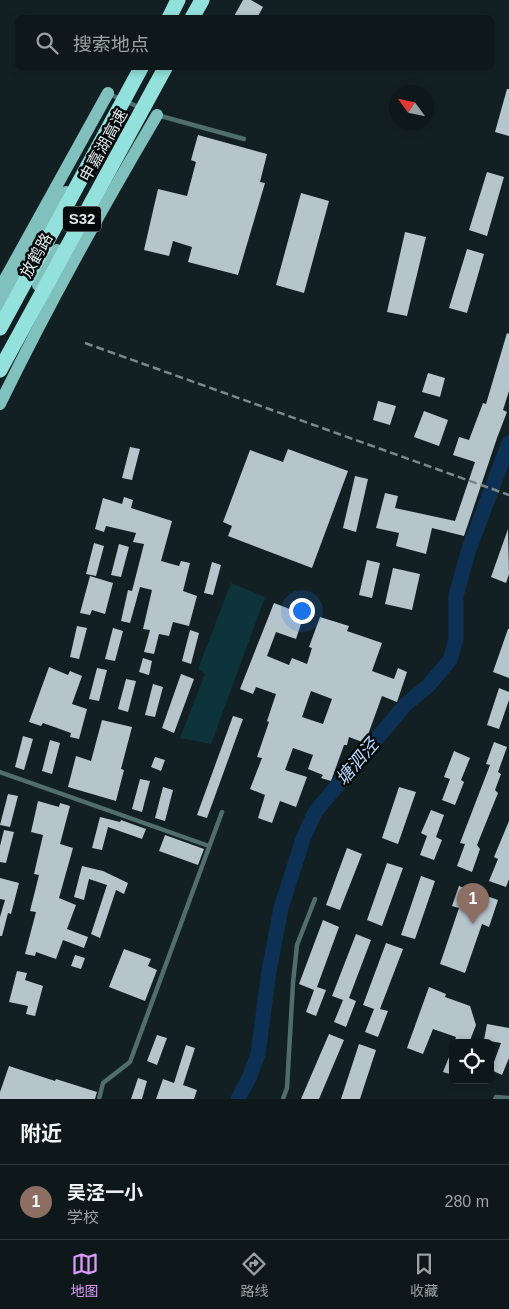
<!DOCTYPE html>
<html lang="zh">
<meta charset="utf-8">
<style>
body{margin:0;font-family:Arial,"Noto Sans SC",sans-serif;background:#1c2527;color:#f1f3f6}
.controls{position:absolute;right:15px;bottom:15px;display:grid;overflow:hidden;border-radius:8px;box-shadow:0 2px 8px #0003}
.controls button{width:45px;height:45px;display:grid;place-items:center;padding:0;border:0;border-bottom:1px solid #2e3739;background:#0e181a;color:#f1f3f6;font:25px sans-serif}
.compass{position:absolute;left:389px;top:85px;width:45px;height:45px;border-radius:50%;background:#0e181a;box-shadow:0 2px 8px #0003;rotate:303deg}
.you{position:absolute;left:301px;top:610px;width:18px;height:18px;margin:-12px;border:4px solid #fff;border-radius:50%;background:#1a73e8;box-shadow:0 0 0 8px #1a73e833}
.badge{display:grid;place-items:center;width:32px;height:32px;border-radius:50%;background:#d89af8;color:#fff;font-size:16px;font-weight:700}
.pin{position:absolute;translate:-50% -41px;filter:drop-shadow(0 1px 2px #0008)}
.pin::after{content:'';position:absolute;top:26px;width:18px;height:15px;background:inherit;clip-path:polygon(0 0,100% 0,50% 100%)}
.list{margin:0;padding:0;list-style:none}
h2{display:flex;justify-content:space-between;align-items:center;height:65px;margin:0;padding:0 20px;font-size:21px}
h2 small{font-size:16px;font-weight:400;color:#9ba0a2}
.list li{display:grid;grid-template-columns:32px 1fr auto;gap:15px;align-items:center;box-sizing:border-box;height:75px;padding:0 20px;border-top:1px solid #2e3739}
.list b{display:block;font-size:19px;white-space:nowrap}
.list p{margin:0;font-size:16px;white-space:nowrap;color:#9ba0a2}
.list em{font-size:16px;font-style:normal;color:#9ba0a2}
.icon{flex:none;width:28px;height:28px;fill:none;stroke:currentColor;stroke-width:2;stroke-linecap:round;stroke-linejoin:round}
.map{position:relative;flex:none;width:509px;height:1099px;overflow:hidden}
.search{position:absolute;background:#0e181a;box-shadow:0 2px 8px #0003;left:15px;right:15px;top:15px;height:55px;display:flex;align-items:center;gap:12px;box-sizing:border-box;padding:0 18px;border-radius:8px;color:#9ba0a2;font-size:19px}
.sheet{height:140px;background:#0e181a}
nav{display:flex;justify-content:space-around;align-items:center;box-sizing:border-box;height:70px;border-top:1px solid #2e3739;background:#0e181a;font-size:14px;color:#9ba0a2}
nav a{display:grid;justify-items:center;gap:2px}
nav .on{color:#d89af8}
.map>svg:first-child{display:block}
.green{fill:#0e343b}
.lines{fill:none;stroke-linecap:round;stroke-linejoin:round}
.river{stroke:#0d3155;stroke-width:15}
.building{fill:#b6c4cc;fill-rule:evenodd}
.service{stroke:#506e6c;stroke-width:4.5}
.primary{stroke:#80c0bd;stroke-width:12}
.motorway{stroke:#93e1dd;stroke-width:15}
.rail{stroke:#7d888a;stroke-width:2.5;stroke-dasharray:8 4;stroke-linecap:butt}
.labels{text-anchor:middle;stroke-width:5;stroke-linejoin:round;paint-order:stroke}
.shield{fill:#04090a;stroke:#9da5a7;stroke-width:1}
.shield-label{font-size:15px;font-weight:bold;fill:#dfe8ea}
.street-label{font-size:16px;fill:#dfe8ea;stroke:#04090a}
.water-label{font-size:18px;font-style:italic;fill:#b7d8ff;stroke:#04090a}
</style>
<div class="map">
<svg width="509" height="1099" viewBox="0 0 509 1099">
<rect width="100%" height="100%" fill="#132023"/>
<path class="green" d="M231 583 265 597 211 744 180 738 205 674 198 669Z"/>
<g class="lines">
<path class="river" d="M238 1099 250 1076 258 1054 269 971 281 908 303 839 315 812 406 704 428 686 450 660 456 639V596L468 552 509 443"/>
</g>
<path class="building" d="M243 0H251L263 7 257 18H233Z
M507 89H509V136L495 132Z
M198 135 267 154 260 182 265 183 238 275 188 262 192 247 173 241 169 256 144 250 158 189 187 196 196 162 191 160Z
M487 172 504 177 487 236 469 230Z
M301 193 329 201 304 293 276 285Z
M405 232 426 237 407 316 387 312Z
M467 249 484 254 467 313 449 308Z
M507 333 509 334V391L503 410 507 412 497 438 464 536 432 528 426 554 396 546 399 533 376 528 385 493 398 496 395 508 455 521 475 462 453 455 459 437 469 440 483 403 486 404Z
M428 373 445 378 440 397 422 392Z
M378 401 396 406 390 425 373 420Z
M424 411 448 420 439 446 414 437Z
M130 447 140 449 132 480 122 478Z
M288 449 348 471 312 568 228 536 232 526 223 522 250 450 283 462Z
M355 476 368 479 356 532 343 528Z
M124 497 133 500 131 508 172 521 161 561 179 566 181 561 190 563 183 591 197 596 189 626 173 622 169 636 159 634 154 654 144 652 150 630 143 629 152 590 140 587 130 623 121 621 128 590 132 591 144 544 133 542 136 533 106 526 104 532 95 529 103 498 122 504Z
M508 529 509 574 506 583 491 577Z
M94 543 104 546 96 576 86 574Z
M119 544 129 547 121 577 111 575Z
M367 560 380 563 372 598 359 595Z
M212 562 221 565 213 595 204 593Z
M393 568 420 574 412 610 385 604Z
M90 576 113 583 105 614 92 610 90 615 80 613Z
M274 603 295 611 297 606 306 609 296 639 276 632 267 656 289 665 292 658 307 664 312 648 309 647 320 617 349 626 347 631 382 643 372 671 394 679 398 668 407 672 397 702 382 696 365 743 349 737 347 745H344L331 781 321 778 323 775 308 769 313 755 293 748 285 770 307 777 296 807 280 801 272 823 258 818 265 795 250 789 262 758 257 757 269 722 267 721 276 694 256 687 253 694 240 689ZM311 691 332 699 323 724 302 717Z
M77 626 87 628 79 659 70 657Z
M113 628 123 631 115 661 105 659Z
M508 629H509V678L493 672Z
M190 630 199 633 191 664 182 661Z
M143 658 152 661 149 675 139 672Z
M49 667 68 675 70 671 82 676 72 704 87 709 79 739 70 737 71 733 43 723 41 726 29 722Z
M97 668 107 670 99 701 89 699Z
M181 674 194 679 174 733 162 728Z
M126 679 136 681 128 712 118 709Z
M153 684 163 687 155 717 145 715Z
M499 688 509 692V700L499 729 487 725Z
M233 716 243 719 207 818 197 815Z
M102 720 132 727 121 769 124 770 116 801 68 787 76 756 91 761Z
M23 736 33 739 24 770 15 767Z
M50 740 60 743 52 774 42 771Z
M494 742 507 747 498 772 501 774 495 790 498 793 477 845 480 849 472 872 457 866 465 844 460 843 490 765 486 764Z
M454 751 470 758 461 780 464 782 455 805 442 800 450 779 444 777Z
M155 757 165 760 161 771 151 767Z
M140 779 150 781 142 812 132 809Z
M163 787 173 790 165 821 155 818Z
M399 787 416 792 398 844 382 838Z
M8 794 18 796 10 827 0 825Z
M38 801 59 807 60 803 70 806 60 844 73 848 59 898 76 905 67 929 88 937 84 948 63 940 56 959 36 952 35 956 25 954 36 912 30 911 39 875 34 874 43 835 31 832Z
M431 810 444 815 436 837 442 840 434 860 420 855 427 836 421 833Z
M100 817 120 822 121 820 146 829 142 839 108 827 102 850 92 848Z
M509 821V879L506 887 489 881 498 859 494 857Z
M4 830 14 832 6 863 0 862V846Z
M165 835 204 849 198 865 159 851Z
M347 848 362 854 340 910 326 905Z
M387 863 403 868 382 926 367 920Z
M82 866 103 871 128 883 124 894 116 890 100 938 91 934 107 885 89 879 84 900 74 897Z
M421 876 435 881 415 939 401 935Z
M0 878 19 883 11 914 8 913 2 936H0V917L5 900 0 899Z
M459 886 498 900 489 927 482 924 465 973 440 964 459 908 452 906Z
M323 920 339 927 317 987 326 990 316 1016 306 1012 314 990 299 984Z
M356 934 371 940 349 998 356 1001 346 1027 334 1022 343 1000 332 996Z
M386 943 403 949 380 1009 388 1011 378 1037 365 1032 374 1009 363 1005Z
M124 949 151 959 148 966 157 970 145 1001 109 987Z
M75 955 85 958 81 969 71 966Z
M17 971 27 973 25 980 43 986 35 1016 26 1014 28 1006 9 1002Z
M429 987 446 994 445 997 470 1006 476 1025 469 1043H454L456 1037 433 1029 423 1054 407 1048Z
M487 1024 509 1028V1058L502 1075 491 1070 501 1043 484 1040Z
M329 1034 344 1040 319 1099H301Z
M157 1035 167 1038 157 1065 147 1061Z
M359 1044 376 1050 360 1099H341Z
M186 1045 195 1048 183 1085 197 1090 194 1099H156L163 1079 174 1083Z
M453 1047V1075L443 1072Z
M9 1066 55 1081 56 1079 97 1092 95 1099H0V1092Z
M138 1078 147 1081 142 1099H131Z"/>
<g class="lines">
<path class="service" d="M109 94 141 108
M157 115 244 139
M0 772 209 846
M99 1099 103 1083 130 1062 222 812
M283 1099 287 1088 293 983 297 945 315 899
M495 1099 496 1097 509 1098"/>
<path class="primary" d="M38 285 57 250
M0 288 108 93
M0 306 66 192
M0 404C48 305 101 210 157 115"/>
<path class="motorway" d="M169 18 178 0
M192 18 202 0
M0 328 141 68
M0 370 165 68"/>
<path class="rail" d="M85 343 509 495"/>
</g>
<g class="labels">
<rect class="shield" x="63" y="206.5" width="38" height="25" rx="4"/>
<g class="shield-label">
<text x="82" y="224">S32</text>
</g>
<g class="street-label">
<text transform="translate(103 145) rotate(-61)" y="6">申嘉湖高速</text>
<text transform="translate(36 255) rotate(-61)" y="6">放鹤路</text>
</g>
<g class="water-label">
<text transform="translate(357 762) rotate(-50)" y="6">塘泗泾</text>
</g>
</g>
</svg>
<div class="controls">
<button><svg class="icon" aria-label="locate" viewBox="0 0 24 24"><circle cx="12" cy="12" r="6"/><path d="M12 2v4M12 18v4M2 12h4M18 12h4"/></svg></button>
</div>
<svg class="compass" viewBox="-18 -18 36 36"><path d="M0-13l5 13h-10z" fill="#e53935"/><path d="M0 13l5-13h-10z" fill="#9ba0a2"/></svg>
<div class="you"></div>
<div class="pin badge" style="left:473px;top:924px;background:#8d6e63">1</div>
<div class="search"><svg class="icon" aria-label="search" viewBox="0 0 24 24"><circle cx="10" cy="10" r="6"/><path d="M15 15l6 6"/></svg>搜索地点</div>
</div>
<section class="sheet">
<h2>附近<small></small></h2>
<ul class="list">
<li><span class="badge" style="background:#8d6e63">1</span><div><b>吴泾一小</b><p>学校</p></div><em>280 m</em></li>
</ul>
</section>
<nav>
<a class="on"><svg class="icon" aria-label="map" viewBox="0 0 24 24"><path d="M3 6l6-2 6 2 6-2v14l-6 2-6-2-6 2zM9 4v14M15 6v14"/></svg>地图</a>
<a><svg class="icon" aria-label="directions" viewBox="0 0 24 24"><path d="M12 3l9 9-9 9-9-9zM9 14v-3h6M13 9l2 2-2 2"/></svg>路线</a>
<a><svg class="icon" aria-label="saved" viewBox="0 0 24 24"><path d="M7 4h10v16l-5-4-5 4z"/></svg>收藏</a>
</nav>
